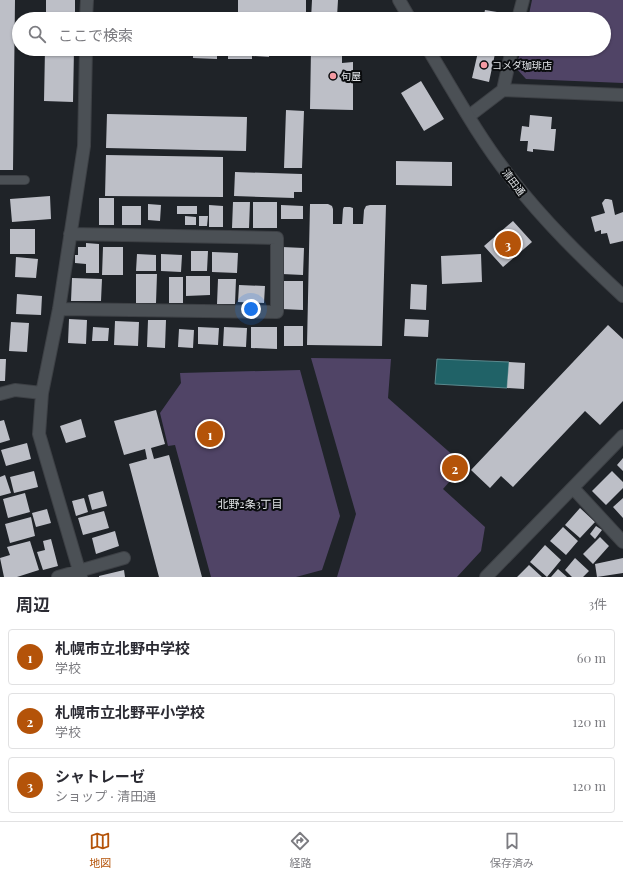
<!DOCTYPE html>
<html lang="ja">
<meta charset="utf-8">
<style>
body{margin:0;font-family:"Playfair Display","Noto Sans JP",serif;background:#f7f7f7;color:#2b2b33}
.you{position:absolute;left:251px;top:309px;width:14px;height:14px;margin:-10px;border:3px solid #fff;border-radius:50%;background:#1a73e8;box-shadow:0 0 0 6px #1a73e833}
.badge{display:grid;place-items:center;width:26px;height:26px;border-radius:50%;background:#b45309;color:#fff;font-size:13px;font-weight:700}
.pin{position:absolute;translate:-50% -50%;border:2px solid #fff;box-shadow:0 1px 4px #0006}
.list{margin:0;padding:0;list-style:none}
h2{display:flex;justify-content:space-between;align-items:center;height:52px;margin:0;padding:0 16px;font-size:17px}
h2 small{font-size:13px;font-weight:400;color:#7c7c81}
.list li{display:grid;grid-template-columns:26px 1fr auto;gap:12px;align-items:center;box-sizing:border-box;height:56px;margin:0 8px 8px;padding:0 8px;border:1px solid #e1e1e2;border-radius:4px}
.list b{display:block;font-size:15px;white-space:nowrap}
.list p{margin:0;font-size:13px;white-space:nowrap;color:#7c7c81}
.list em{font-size:13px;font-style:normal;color:#7c7c81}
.icon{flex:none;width:22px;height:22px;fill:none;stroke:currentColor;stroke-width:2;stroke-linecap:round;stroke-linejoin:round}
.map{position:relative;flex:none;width:623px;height:577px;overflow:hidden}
.search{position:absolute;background:#fff;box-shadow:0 1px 3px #0004;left:12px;right:12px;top:12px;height:44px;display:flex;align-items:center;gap:10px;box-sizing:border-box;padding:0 14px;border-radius:22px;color:#7c7c81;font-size:15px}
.sheet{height:244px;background:#fff}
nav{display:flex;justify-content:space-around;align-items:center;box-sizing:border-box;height:56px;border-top:1px solid #e1e1e2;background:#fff;font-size:11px;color:#7c7c81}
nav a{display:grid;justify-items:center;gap:2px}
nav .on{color:#b45309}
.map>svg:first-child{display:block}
.green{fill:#504466}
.water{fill:#206267;stroke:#5a898e}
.building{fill:#bdbfc7}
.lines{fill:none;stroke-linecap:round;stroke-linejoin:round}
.lane-casing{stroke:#3d4045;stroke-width:10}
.street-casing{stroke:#3d4045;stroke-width:14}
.secondary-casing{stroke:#3d4045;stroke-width:14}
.lane{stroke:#4b5055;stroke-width:8}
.street{stroke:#4b5055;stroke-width:12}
.secondary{stroke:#4b5055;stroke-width:12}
.poi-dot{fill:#f49aa2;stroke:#0a0c0e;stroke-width:1.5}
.labels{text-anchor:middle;stroke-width:4;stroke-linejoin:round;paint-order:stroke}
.poi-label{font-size:10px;fill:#e2e5e8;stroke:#0a0c0e;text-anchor:start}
.street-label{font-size:10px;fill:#e2e5e8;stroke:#0a0c0e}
.neighbourhood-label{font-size:11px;fill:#e2e5e8;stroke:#0a0c0e}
</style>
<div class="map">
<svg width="623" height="577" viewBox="0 0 623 577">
<rect width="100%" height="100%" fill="#1f2328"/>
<path class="green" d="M532 0H623V83L526 79 516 68 521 49H604V19H528Z
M311 358 391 359 388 398 464 465 443 489 485 527 481 551 457 577H337L356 514Z
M300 370 340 516 322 570 296 577H211L175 445 168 446 160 413 181 383 180 373Z"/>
<path class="water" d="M437 359 509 362 507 388 435 384Z"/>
<path class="building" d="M0 0H15L13 170H0Z
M46 0H75V19H46Z
M238 0H306V19H238Z
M312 0H338L337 17 342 19H311Z
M485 10 503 13 502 19H483Z
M45 49H74L73 102 44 101Z
M187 49H269V57L252 56V59H228V56H217V59L193 58V56L187 55Z
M311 49H342V63L353 62V110L310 109Z
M470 49H496L489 82 472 78 478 52 469 51Z
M421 81 444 119 424 131 401 93Z
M286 110 304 111 302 168H284Z
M107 114 247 117 246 151 106 148Z
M530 115 552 117 551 129H556L554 151 533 149V152L527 151 528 141H520L522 126 529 127Z
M106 155 223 157V197L105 196Z
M396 161 452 162V186L396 185Z
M235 172 302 174V192H294V198L234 196Z
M50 196 51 219 12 222 10 199Z
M99 198H114V225H99Z
M605 199H608L612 200 615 215 623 212V241L610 244 607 233 601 234V230L595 232 591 217 605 213 602 203Z
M233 202H250L249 228H232Z
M253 202H277V228H253Z
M148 204 161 205 160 221 148 220Z
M310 204H328L332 206 333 209V224H342L343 209 344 207H350L353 208V224H363L364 210 366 206 370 205H386L382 346 307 345Z
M209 205 223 206V227H209Z
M281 205 303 206V219H281Z
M122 206H141V225H122Z
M177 206H197V214H177Z
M185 216 196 217V225H185Z
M199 216H208L207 226H199Z
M513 221 532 242 503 267 484 246Z
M10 229H35V254H10Z
M86 243 99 244V273H86V264L75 263V255H78V247H86Z
M103 247H123V275H102Z
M282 247 304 248 303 275 282 274Z
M191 251H208L207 271H191Z
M212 252 238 253 237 273 212 272Z
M137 254 156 255V271H136Z
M161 254 182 255 181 272 161 271Z
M481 254 482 282 442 284 441 256Z
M16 257 38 259 36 278 15 277Z
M136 274H157L156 303H136Z
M186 276H210V295L186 296Z
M169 277H183V303H169Z
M72 278 102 279 101 301H71Z
M218 279H236L235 304H217Z
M283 281H303V310L282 309Z
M411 284 427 285 426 310 410 309Z
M239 285 265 286 264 303 238 302Z
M17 294 42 296 41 315 16 314Z
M69 319 87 320 86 344 68 343Z
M405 319 429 320 428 337 404 336Z
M148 320H166L165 348 147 347Z
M115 321 139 322 138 346 114 345Z
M11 322 29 323 27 352 9 351Z
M608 325 623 339V401L600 425 585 411 513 487 501 476 490 488 471 470Z
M284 326H303V346H284Z
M93 327 109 328 108 341H92Z
M198 327 219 328 218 345 198 344Z
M224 327 247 328 246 347 223 346Z
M251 327H277V349L251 348Z
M179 329 194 330 193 348 178 347Z
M0 359H6L5 381H0Z
M509 362 525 363 524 389 507 388Z
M156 410 165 444 151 448 154 459 169 455 202 577H159L129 464 147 459 145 449 124 455 114 421Z
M81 419 86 437 66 443 60 426Z
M4 420 10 440 0 443V421Z
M27 443 31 459 6 466 1 450Z
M623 458V471L617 465Z
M34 471 38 487 14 493 10 477Z
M612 471 623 482V488L606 505 592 491Z
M5 475 11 493 0 496V477Z
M103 491 107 506 92 510 88 495Z
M25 493 30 512 8 518 3 499Z
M84 498 88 512 76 516 72 501Z
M623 498V518L613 507Z
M580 508 595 522 580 538 565 525Z
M47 509 51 523 36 527 32 513Z
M104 511 109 528 83 535 78 518Z
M31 517 35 536 10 543 5 524Z
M596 526 602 530 595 539 590 534Z
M563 527 578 541 566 555 550 541Z
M115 531 119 546 96 554 92 538Z
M600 537 609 546 593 564 583 554Z
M51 539 58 566 43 570 37 552 45 550 43 541Z
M30 541 39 570 17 577H4L0 558 10 555 7 547Z
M545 545 561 560 547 577 530 562Z
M575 558 589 571 583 577H572L565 570Z
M623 558V573L597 577 595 564Z
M529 565 542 577H517Z
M558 569 567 577H551Z
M124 570 125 577H99V576Z"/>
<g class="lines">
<defs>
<path id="lane" d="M0 180H25"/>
<path id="street" d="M86 19 87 0
M518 19 523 0
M503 90 623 95
M469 116 503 90 512 49
M59 309 277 312V238L70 234
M0 394 15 390 42 393
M573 488 623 542
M58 577 124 558
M81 577 39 434 42 393 59 309 84 146 86 49
M486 577 623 436"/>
<path id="secondary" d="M399 0 410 19
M428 49C454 92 479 138 510 177 544 221 583 259 623 296"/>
</defs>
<use href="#lane" class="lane-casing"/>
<use href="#street" class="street-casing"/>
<use href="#secondary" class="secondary-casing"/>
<use href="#lane" class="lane"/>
<use href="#street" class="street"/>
<use href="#secondary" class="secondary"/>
</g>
<g class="poi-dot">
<circle cx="484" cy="65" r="4"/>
<circle cx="333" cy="76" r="4"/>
</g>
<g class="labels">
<g class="poi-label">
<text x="492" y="69">コメダ珈琲店</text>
<text x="341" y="80">旬屋</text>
</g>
<g class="street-label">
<text transform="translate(514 182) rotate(53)" y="4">清田通</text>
</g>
<g class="neighbourhood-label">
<text x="250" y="508">北野2条3丁目</text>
</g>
</g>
</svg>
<div class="you"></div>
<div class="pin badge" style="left:210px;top:434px">1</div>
<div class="pin badge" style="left:455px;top:468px">2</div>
<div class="pin badge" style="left:508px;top:244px">3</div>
<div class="search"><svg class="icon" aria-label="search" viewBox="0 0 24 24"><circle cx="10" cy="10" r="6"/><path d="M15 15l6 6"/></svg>ここで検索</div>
</div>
<section class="sheet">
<h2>周辺<small>3件</small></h2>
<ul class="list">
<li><span class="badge">1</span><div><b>札幌市立北野中学校</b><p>学校</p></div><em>60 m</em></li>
<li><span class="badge">2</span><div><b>札幌市立北野平小学校</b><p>学校</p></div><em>120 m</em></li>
<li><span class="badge">3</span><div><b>シャトレーゼ</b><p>ショップ · 清田通</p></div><em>120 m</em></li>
</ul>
</section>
<nav>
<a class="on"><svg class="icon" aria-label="map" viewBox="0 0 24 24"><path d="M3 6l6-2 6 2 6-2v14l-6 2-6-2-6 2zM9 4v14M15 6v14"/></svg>地図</a>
<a><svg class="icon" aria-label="directions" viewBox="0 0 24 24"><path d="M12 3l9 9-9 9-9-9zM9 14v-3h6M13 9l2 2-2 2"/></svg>経路</a>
<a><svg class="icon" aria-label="saved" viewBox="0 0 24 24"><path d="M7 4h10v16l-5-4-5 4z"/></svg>保存済み</a>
</nav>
